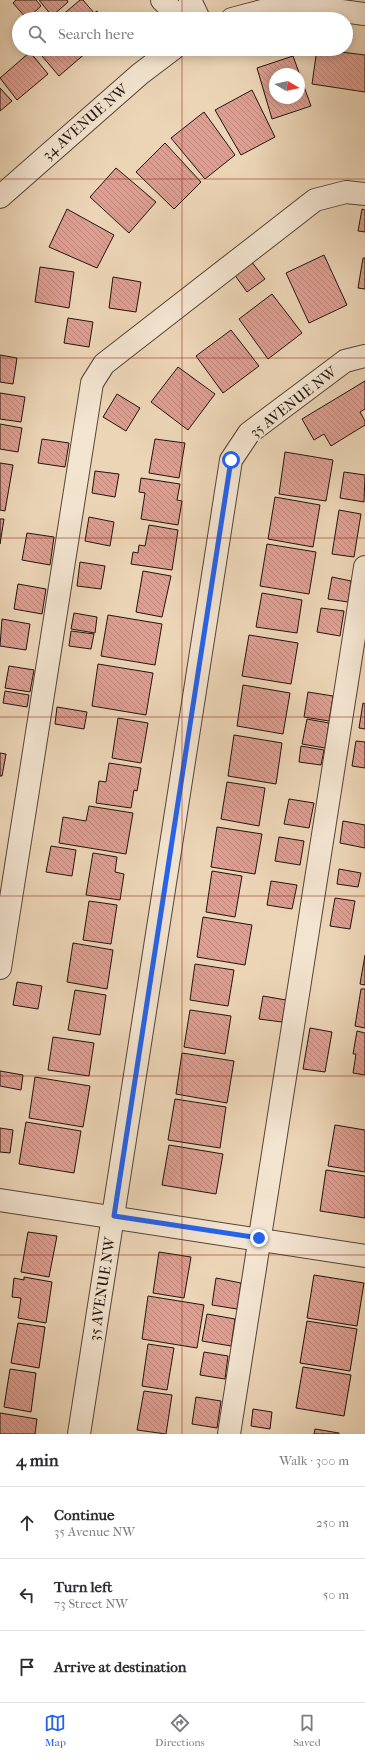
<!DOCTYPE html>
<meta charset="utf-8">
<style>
body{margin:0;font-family:"IM FELL French Canon",serif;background:#f2f2f3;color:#2b2b33}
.compass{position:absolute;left:269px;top:68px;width:36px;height:36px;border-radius:50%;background:#fff;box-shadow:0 2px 10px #0003;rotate:99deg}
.stop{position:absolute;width:12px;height:12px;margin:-9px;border:3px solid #2563eb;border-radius:50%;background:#fff}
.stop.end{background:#2563eb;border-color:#fff;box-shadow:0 1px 4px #0008}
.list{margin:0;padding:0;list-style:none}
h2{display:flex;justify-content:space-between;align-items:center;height:52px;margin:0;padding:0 16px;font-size:17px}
h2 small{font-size:13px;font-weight:400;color:#7c7c81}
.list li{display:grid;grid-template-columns:26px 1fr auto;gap:12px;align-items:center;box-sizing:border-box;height:72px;padding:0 16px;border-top:1px solid #e1e1e2}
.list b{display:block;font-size:15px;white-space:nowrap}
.list p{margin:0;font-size:13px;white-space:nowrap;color:#7c7c81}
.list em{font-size:13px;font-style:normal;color:#7c7c81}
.icon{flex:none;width:22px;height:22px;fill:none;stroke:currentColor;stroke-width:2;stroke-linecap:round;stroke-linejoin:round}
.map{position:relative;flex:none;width:365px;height:1434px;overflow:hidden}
.search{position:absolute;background:#fff;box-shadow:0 2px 10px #0003;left:12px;right:12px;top:12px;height:44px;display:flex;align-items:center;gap:10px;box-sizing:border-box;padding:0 14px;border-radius:22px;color:#7c7c81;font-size:15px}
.sheet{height:268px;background:#fff}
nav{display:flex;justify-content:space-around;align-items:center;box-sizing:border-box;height:56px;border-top:1px solid #e1e1e2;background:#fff;font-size:11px;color:#7c7c81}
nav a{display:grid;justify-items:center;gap:2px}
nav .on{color:#2563eb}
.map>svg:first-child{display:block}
.building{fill:url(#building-back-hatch);stroke:#21140b;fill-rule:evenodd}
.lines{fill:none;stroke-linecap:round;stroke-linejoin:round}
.minor-casing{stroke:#544436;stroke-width:24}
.minor{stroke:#f3e4d0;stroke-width:22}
.route{stroke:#2563eb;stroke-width:5}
.grid{fill:none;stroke:#8f2418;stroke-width:1;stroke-opacity:0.55}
.labels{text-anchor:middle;stroke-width:3;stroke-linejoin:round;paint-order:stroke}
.street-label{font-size:15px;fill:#21140b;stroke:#f3e4d0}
</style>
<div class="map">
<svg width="365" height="1434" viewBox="0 0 365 1434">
<defs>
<pattern id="building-back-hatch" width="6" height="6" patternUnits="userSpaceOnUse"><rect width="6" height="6" fill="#de9e91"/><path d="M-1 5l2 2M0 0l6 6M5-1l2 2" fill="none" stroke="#be877c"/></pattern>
</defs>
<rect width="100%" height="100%" fill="#ecd5b7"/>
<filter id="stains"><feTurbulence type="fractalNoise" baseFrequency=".005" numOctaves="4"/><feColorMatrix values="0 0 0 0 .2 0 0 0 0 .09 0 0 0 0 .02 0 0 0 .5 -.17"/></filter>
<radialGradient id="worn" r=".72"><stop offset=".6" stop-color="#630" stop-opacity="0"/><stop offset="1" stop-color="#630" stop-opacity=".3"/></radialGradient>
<path class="building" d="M16 0H36L41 6 27 19 13 3Z
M39 0H67L68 2 52 16Z
M80 0H83L94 13 97 11 103 19H62L60 17Z
M36 49H84L87 52 59 76Z
M317 49 365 55V92L312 84Z
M30 52 48 74 17 100 0 78Z
M293 56 311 106 272 119 257 68ZM275 74H299V98H275Z
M0 88 12 101 0 111Z
M252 90 275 137 241 155 215 110Z
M204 112 235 155 205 179 171 138Z
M165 143 201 182 174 209 136 172Z
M116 168 156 202 129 233 90 197Z
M67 209 114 235 97 268 49 247Z
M362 209 365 210V232L358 231Z
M324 255 347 305 309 323 286 273Z
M363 258H365V289L358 288Z
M251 261 265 279 247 292 234 274Z
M40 267 74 272 69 308 35 302Z
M113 277 141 282 136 312 109 308Z
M272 294 302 333 268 359 239 319Z
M68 318 93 322 89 347 64 343Z
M231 330 259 366 223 393 196 356Z
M0 355 17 358 13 384 0 382Z
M178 367 215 394 188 430 151 402Z
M365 381V409L360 412 365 421V425L331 446 324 434 314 440 302 419Z
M0 393 25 397 21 422 0 419Z
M117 394 140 408 126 431 103 417Z
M0 424 22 428 18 452 0 449Z
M42 439 69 443 65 467 38 463Z
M155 439 185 443 179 478 149 473Z
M285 452 333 460 326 501 279 494Z
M0 463 13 465 5 511 0 510Z
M95 471 119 474 115 497 92 493Z
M344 472 365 475 364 502 340 498Z
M141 478 180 484 177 500 182 501 178 525 141 519 145 493 139 492Z
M275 497 320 505 313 547 268 539Z
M339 510 361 514 354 557 332 554Z
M89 517 114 522 110 546 85 541Z
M0 519H4L0 544Z
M149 525 178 530 172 570 131 564 133 552 138 553 139 545 145 546Z
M27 533 54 537 50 565 22 560Z
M267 544 316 552 309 594 260 586Z
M80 562 105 566 101 589 77 586Z
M143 571 171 576 162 617 136 612Z
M332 577 351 581 348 602 328 599Z
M18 584 46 589 42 614 14 609Z
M262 593 302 600 297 633 256 627Z
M321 608 344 611 340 636 317 632Z
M74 613 97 617 95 633 71 629Z
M108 615 162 624 155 665 101 656Z
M2 619 30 624 26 650 0 646Z
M71 631 94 634 91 649 69 646Z
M249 635 298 643 291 684 242 676Z
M98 664 153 673 146 715 92 706Z
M9 666 34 670 30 692 5 688Z
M243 685 290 693 283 734 237 726Z
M5 691 29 695 27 707 3 703Z
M308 692 333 696 329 721 304 717Z
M363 703 365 704V729L359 728Z
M57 707 87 712 84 729 55 724Z
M118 718 148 723 141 763 112 758Z
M307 719 329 723 325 748 302 744Z
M234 735 282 743 276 784 228 776Z
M356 741 365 742V768L352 766Z
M301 746 324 750 321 765 299 762Z
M0 753 6 754 2 776H0Z
M109 763 141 768 137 791 134 790 131 808 96 803 99 781 106 782Z
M227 782 265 788 259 826 221 819Z
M289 799 314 803 309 828 284 824Z
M89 806 133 813 126 854 59 843 63 817 86 821Z
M343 821 365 825V848L340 843Z
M217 827 262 834 255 874 211 867Z
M279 837 304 841 300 865 275 861Z
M51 846 76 850 72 876 46 872Z
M93 853 117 857 115 872 124 874 120 900 86 895Z
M339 869 361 873 358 887 337 884Z
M212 871 242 876 235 917 206 912Z
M271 881 297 885 292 909 267 905Z
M335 898 355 901 350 929 330 926Z
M89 901 117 905 111 944 83 940Z
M203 917 252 925 245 965 197 957Z
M73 943 113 950 107 989 67 982Z
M365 955V985L360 984Z
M195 964 234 970 228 1006 190 1000Z
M17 982 42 986 38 1009 13 1005Z
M361 989H365V1028L355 1026Z
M75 990 106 995 100 1035 68 1030Z
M263 996 286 1000 282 1022 259 1019Z
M190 1010 231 1016 225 1054 184 1047Z
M310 1028 332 1032 325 1072 303 1069Z
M357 1031 365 1033V1075L353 1073 356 1054H353Z
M53 1037 94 1043 89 1076 48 1070Z
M182 1053 234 1061 227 1103 176 1094Z
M0 1071 23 1075 21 1090 0 1086Z
M35 1077 90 1086 83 1127 29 1118Z
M175 1099 226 1107 220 1148 168 1140Z
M26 1122 81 1131 74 1173 19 1164Z
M335 1125 365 1130V1172L328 1166Z
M0 1128 13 1130 10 1153 0 1152Z
M169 1145 223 1154 216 1194 162 1185Z
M326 1170 365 1176V1218L320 1211Z
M28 1232 57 1236 49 1277 21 1272Z
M159 1252 191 1257 184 1298 153 1293Z
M314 1275 364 1283 357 1326 307 1318Z
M24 1277 52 1282 46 1323 18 1318 21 1298 12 1297 14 1278 24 1280Z
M216 1278 241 1283 237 1309 212 1305Z
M148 1296 204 1305 197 1348 142 1339Z
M207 1314 235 1319 231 1346 202 1341Z
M307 1321 357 1329 350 1371 300 1363Z
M18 1323 45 1327 39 1368 11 1363Z
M148 1344 174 1348 167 1390 142 1386Z
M204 1352 228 1356 225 1379 200 1375Z
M303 1367 351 1375 344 1416 296 1408Z
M10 1369 36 1373 31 1412 4 1407Z
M144 1391 172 1395 166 1434 137 1430Z
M196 1397 221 1401 217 1428 192 1424Z
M253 1409 272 1412 270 1429 251 1426Z
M0 1413 37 1419 35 1434H0Z
M315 1429 339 1433V1434H314Z"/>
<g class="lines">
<defs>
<path id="minor" d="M162 0 173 11 187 19
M190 0 199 19
M288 4 365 14
M232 19 288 4 291 0
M0 197 140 74 173 49
M0 968 92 383 104 364 315 200 346 192 365 194
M0 1200 365 1256
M79 1434 231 460 249 433 345 361 365 356
M229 1434 365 567"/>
</defs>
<use href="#minor" class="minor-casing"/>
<use href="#minor" class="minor"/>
</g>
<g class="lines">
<path class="route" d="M231 460 114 1216 259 1238"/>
</g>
<path class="grid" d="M182 0V19M182 49V1434M0 179H365M0 358H365M0 538H365M0 717H365M0 896H365M0 1076H365M0 1255H365"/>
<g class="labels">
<g class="street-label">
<text transform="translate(85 122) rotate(-41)" y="5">34 AVENUE NW</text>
<text transform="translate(293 402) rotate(-38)" y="5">35 AVENUE NW</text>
<text transform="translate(102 1289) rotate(-81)" y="5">35 AVENUE NW</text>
</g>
</g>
<rect width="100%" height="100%" filter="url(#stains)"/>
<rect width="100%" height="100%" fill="url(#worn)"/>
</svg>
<svg class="compass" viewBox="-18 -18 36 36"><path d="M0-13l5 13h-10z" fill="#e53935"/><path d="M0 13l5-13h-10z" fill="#7c7c81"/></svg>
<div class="stop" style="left:231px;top:460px"></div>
<div class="stop end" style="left:259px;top:1238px"></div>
<div class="search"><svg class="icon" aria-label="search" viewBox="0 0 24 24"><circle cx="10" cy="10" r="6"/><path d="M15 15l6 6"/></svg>Search here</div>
</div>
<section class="sheet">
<h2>4 min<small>Walk · 300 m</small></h2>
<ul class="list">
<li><svg class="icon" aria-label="ahead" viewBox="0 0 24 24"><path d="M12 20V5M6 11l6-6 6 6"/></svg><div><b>Continue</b><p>35 Avenue NW</p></div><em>250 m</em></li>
<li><svg class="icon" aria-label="left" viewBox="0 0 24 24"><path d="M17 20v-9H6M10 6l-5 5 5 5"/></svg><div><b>Turn left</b><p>73 Street NW</p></div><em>50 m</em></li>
<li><svg class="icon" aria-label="arrive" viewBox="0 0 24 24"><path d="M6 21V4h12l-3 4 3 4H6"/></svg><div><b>Arrive at destination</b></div></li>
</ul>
</section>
<nav>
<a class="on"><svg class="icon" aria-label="map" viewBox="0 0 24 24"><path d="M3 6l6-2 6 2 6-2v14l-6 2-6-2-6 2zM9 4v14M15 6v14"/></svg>Map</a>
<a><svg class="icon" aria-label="directions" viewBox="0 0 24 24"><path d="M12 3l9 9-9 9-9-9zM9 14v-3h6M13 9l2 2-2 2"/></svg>Directions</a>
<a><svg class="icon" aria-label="saved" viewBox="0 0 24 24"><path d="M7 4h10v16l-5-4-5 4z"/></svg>Saved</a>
</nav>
